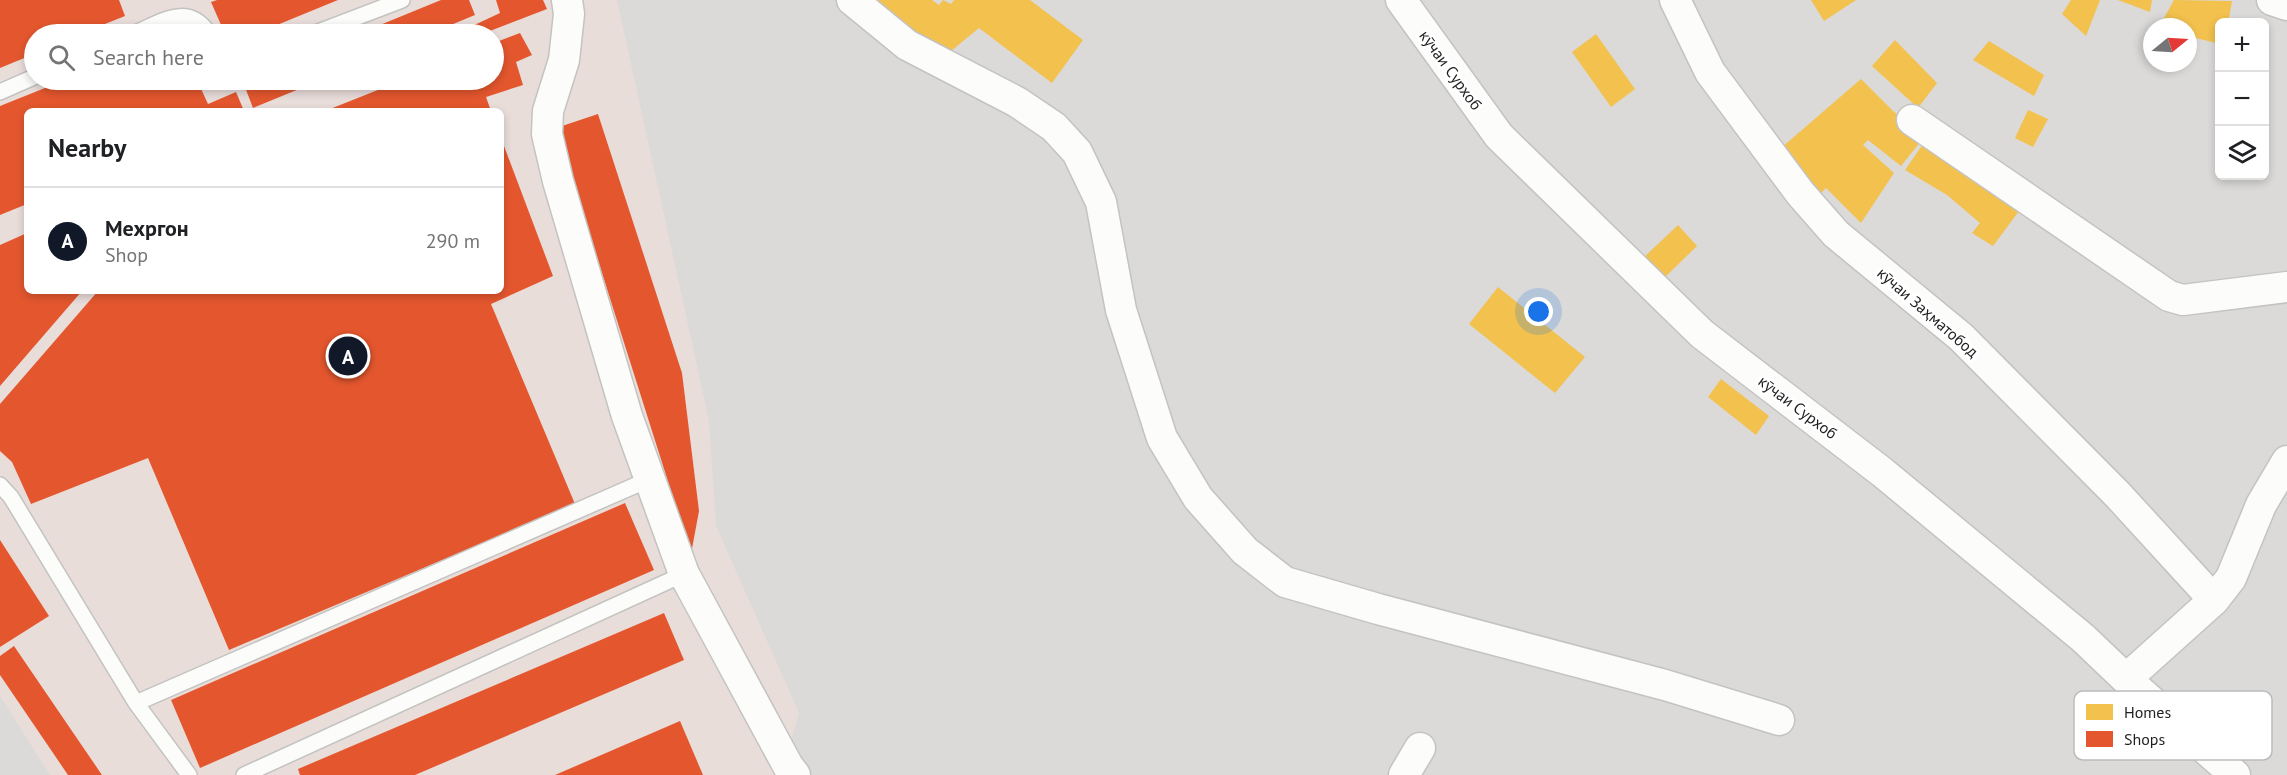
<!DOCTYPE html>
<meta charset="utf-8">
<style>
body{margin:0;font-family:"PT Sans",sans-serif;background:#f6f6f6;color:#202124}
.controls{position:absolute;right:18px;top:18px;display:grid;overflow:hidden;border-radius:9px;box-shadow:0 3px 9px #0003}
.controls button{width:54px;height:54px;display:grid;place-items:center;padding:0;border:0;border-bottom:2px solid #e0e0e0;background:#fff;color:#202124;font:30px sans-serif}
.compass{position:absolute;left:2143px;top:18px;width:54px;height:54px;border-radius:50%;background:#fff;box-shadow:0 3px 9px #0003;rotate:72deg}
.you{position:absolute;left:1539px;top:312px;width:21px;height:21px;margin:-15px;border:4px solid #fff;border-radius:50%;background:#1a73e8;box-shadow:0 0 0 9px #1a73e833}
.badge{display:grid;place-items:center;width:39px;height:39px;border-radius:50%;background:#111827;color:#fff;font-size:20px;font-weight:700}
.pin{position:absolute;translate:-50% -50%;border:3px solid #fff;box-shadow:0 2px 6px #0006}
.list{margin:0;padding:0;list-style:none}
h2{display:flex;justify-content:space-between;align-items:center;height:78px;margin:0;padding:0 24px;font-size:26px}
h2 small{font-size:20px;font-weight:400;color:#757577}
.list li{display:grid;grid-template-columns:39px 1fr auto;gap:18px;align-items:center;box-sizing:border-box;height:108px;padding:0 24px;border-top:2px solid #e0e0e0}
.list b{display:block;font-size:22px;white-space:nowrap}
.list p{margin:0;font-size:20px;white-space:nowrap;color:#757577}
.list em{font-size:20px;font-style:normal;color:#757577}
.icon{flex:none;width:33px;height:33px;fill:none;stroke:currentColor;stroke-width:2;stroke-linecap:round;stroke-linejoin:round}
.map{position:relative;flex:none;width:2287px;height:775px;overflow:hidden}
.search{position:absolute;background:#fff;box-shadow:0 3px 9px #0003;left:24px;top:24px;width:480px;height:66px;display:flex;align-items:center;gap:15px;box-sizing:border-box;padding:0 21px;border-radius:33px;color:#757577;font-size:22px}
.panel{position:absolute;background:#fff;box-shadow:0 3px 9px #0003;left:24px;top:108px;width:480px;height:186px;border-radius:9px}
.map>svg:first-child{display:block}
.residential{fill:#dbdad8;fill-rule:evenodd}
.commercial{fill:#e9ddda;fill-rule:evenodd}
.homes{fill:#f2c14e}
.shops{fill:#e4572e}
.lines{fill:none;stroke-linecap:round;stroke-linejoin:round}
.lane-casing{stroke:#c3c3c1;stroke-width:18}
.street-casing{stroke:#c3c3c1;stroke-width:33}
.lane{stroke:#fcfcfb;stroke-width:15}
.street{stroke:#fcfcfb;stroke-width:30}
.labels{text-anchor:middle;stroke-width:6;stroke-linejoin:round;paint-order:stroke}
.street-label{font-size:16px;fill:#1e1e1e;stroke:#fff}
.key{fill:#fff;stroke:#bcbcbc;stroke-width:1.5}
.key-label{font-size:16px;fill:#1e1e1e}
</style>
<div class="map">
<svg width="2287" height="775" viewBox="0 0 2287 775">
<rect width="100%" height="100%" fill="#ecebe7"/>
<path class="residential" d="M0 0H2287V775H0ZM2220 22H2264V176H2220ZM2152 27H2188V63H2152ZM34 34H494V80H34ZM27 111H501V291H27Z"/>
<path class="commercial" d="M0 0H617L709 421 716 526 799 713 781 775H50L0 696ZM34 34H494V80H34ZM27 111H501V291H27Z"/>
<path class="homes" d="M856 0H932L939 5 943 0 951 4 954 0H1030L1083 40 1052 83 979 28 951 51 933 59Z
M1811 0H1856L1824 21Z
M2071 0H2100L2086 36 2062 14Z
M2118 0H2152L2150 12Z
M2174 0 2232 1 2229 18 2243 22H2220V44L2188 36V27H2159Z
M1596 34 1635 89 1611 107 1572 52Z
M1895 40 1937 83 1918 108 1872 66Z
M1989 41 2044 75 2034 96 1973 60Z
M1861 79 1893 111 1925 136 1901 166 1868 140 1863 145 1894 173 1861 223 1826 188 1819 195 1781 148Z
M2028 110 2048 119 2033 147 2015 138Z
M1925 141 2022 207 1993 246 1972 233 1980 223 1947 195 1905 170Z
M1678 225 1697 246 1660 282 1640 261Z
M1498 287 1585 357 1555 393 1469 324Z
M1721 379 1769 416 1756 435 1708 397Z"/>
<path class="shops" d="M0 0H119L125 16 80 34H34V54L0 68Z
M217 0H338L255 34H225L211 2Z
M441 0H469L475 15 429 34H358Z
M496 0H543L547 9 482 34H455L500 13Z
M520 33 532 55 516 62 523 85 486 97 491 111H325L403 80H494V43Z
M65 80H197L208 104 236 92 244 111H27V204L0 215V106Z
M250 80H321L253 108 243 82Z
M598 114 682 373 699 511 691 554 556 128Z
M501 138 553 276 491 304 575 504 229 650 148 458 31 504 12 462 0 451V404L98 291H501Z
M27 233V291H82L0 386V245Z
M625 503 654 570 200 768 171 700Z
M0 540 49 616 0 647Z
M664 613 684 660 415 775H300L298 769Z
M14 646 102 775H68L0 675V656Z
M680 721 703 775H555Z"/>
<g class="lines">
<defs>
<path id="lane" d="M133 34C160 23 188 1 209 34
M313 34 402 0
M0 92 34 77
M0 485 11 497 136 703 189 775
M136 703 650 479
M244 775 684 574"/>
<path id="street" d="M567 0 569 14 564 60 548 111 547 134 558 181 627 416 684 574 788 766 795 775
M852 0 907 45 1017 102 1054 127 1077 152 1101 202 1121 310 1162 438 1198 498 1245 551 1285 582 1378 609 1665 685 1779 720
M1401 0 1499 136 1702 334 1882 472 2083 638 2126 679 2235 775
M1675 0 1710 72 1800 193 1836 234 1961 337 2118 495 2214 600
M2272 0 2287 5
M1912 120 2169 296 2183 300 2287 287
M2126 679 2214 600 2231 578 2261 505 2287 461
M1404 775 1420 748"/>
</defs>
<use href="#lane" class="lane-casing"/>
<use href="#street" class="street-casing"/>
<use href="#lane" class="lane"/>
<use href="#street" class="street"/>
</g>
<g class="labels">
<g class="street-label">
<text transform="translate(1451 70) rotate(54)" y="6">кӯчаи Сурхоб</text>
<text transform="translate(1928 312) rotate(41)" y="6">кӯчаи Заҳматобод</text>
<text transform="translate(1798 407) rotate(37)" y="6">кӯчаи Сурхоб</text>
</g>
</g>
<rect x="2074" y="691" width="198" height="69" rx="9" class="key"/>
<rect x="2086" y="704" width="27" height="16" fill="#f2c14e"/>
<rect x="2086" y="731" width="27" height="16" fill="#e4572e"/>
<g class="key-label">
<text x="2124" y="718">Homes</text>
<text x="2124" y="745">Shops</text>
</g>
</svg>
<div class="controls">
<button>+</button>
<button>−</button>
<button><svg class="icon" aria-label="layers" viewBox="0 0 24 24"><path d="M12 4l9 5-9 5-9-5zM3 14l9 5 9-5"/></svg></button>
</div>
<svg class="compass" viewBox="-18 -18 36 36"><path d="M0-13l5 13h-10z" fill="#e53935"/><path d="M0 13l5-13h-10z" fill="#757577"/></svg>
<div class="you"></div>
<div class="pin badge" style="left:348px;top:356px">A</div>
<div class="search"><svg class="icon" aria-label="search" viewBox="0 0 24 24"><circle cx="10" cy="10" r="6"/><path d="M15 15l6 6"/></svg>Search here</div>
<section class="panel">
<h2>Nearby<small></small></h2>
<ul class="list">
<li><span class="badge">A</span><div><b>Мехргон</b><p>Shop</p></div><em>290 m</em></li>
</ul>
</section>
</div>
